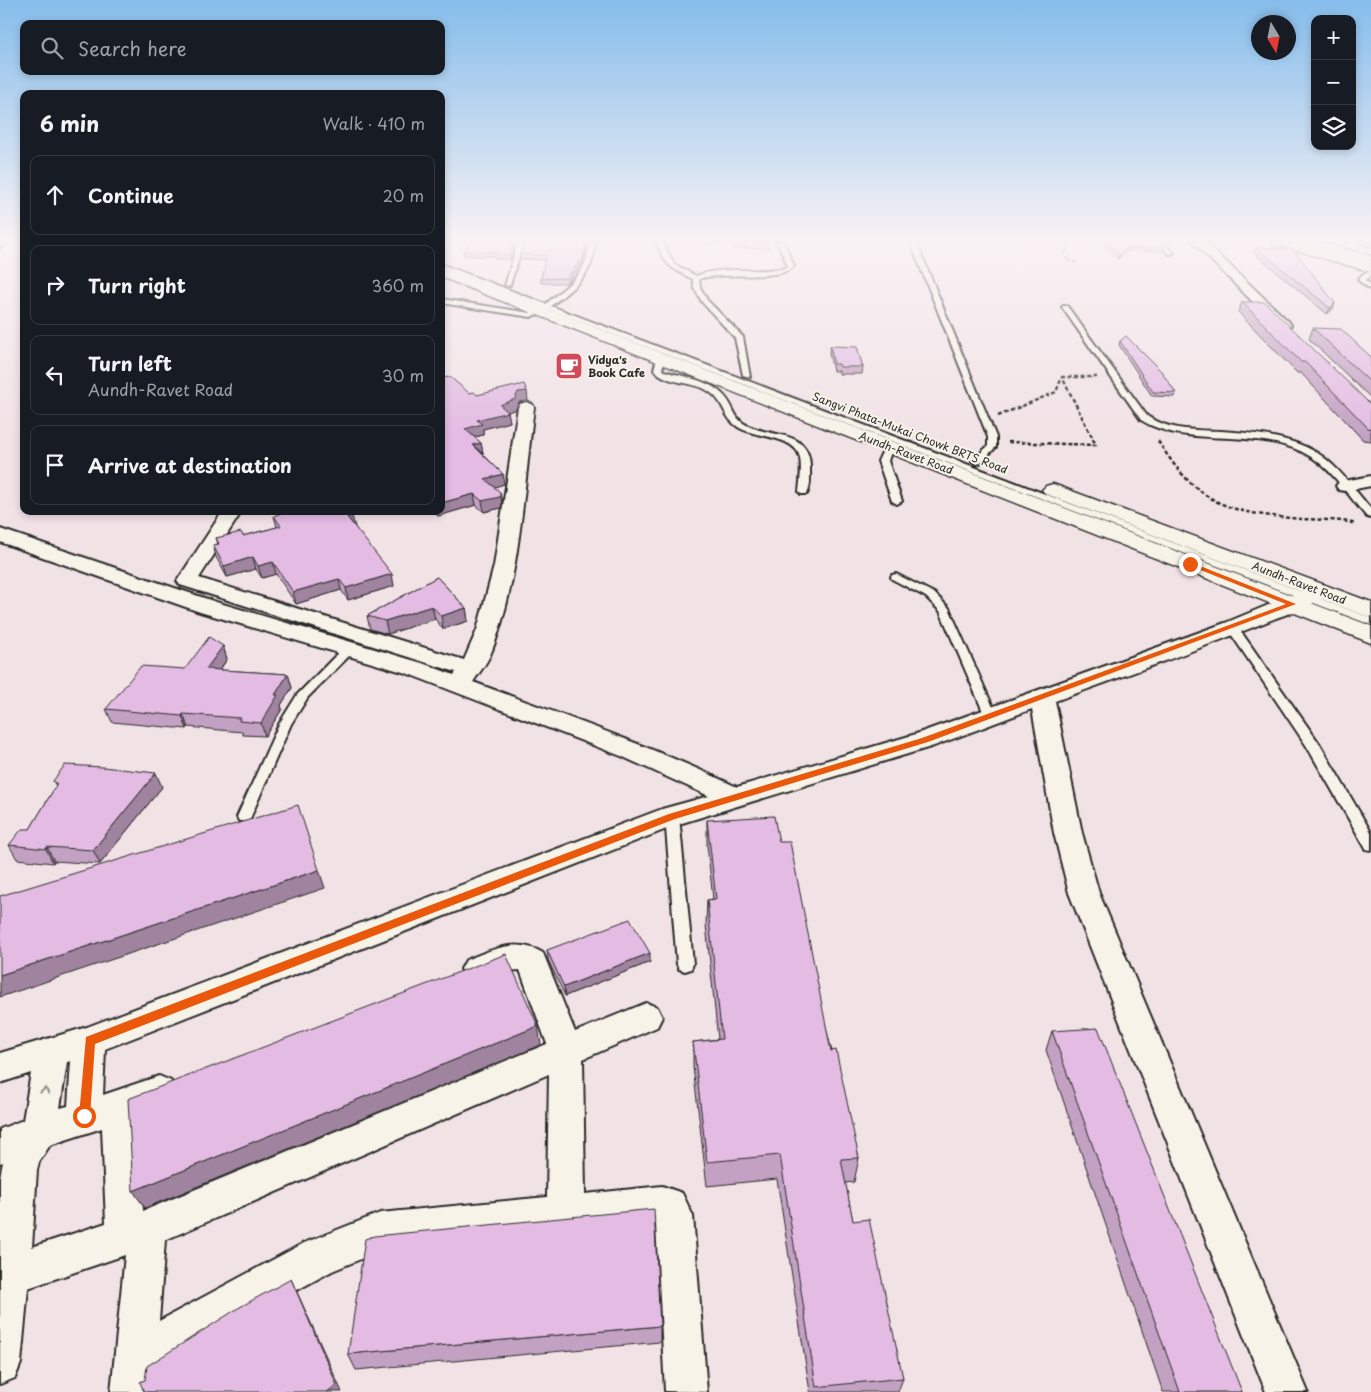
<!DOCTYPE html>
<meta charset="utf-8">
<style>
body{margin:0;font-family:"Playpen Sans",sans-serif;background:#20242c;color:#f1f3f6}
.controls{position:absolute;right:15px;top:15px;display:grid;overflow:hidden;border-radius:10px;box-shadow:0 2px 8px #0003}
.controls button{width:45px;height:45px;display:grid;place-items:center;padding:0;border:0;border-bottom:1px solid #363941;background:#171b24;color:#f1f3f6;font:25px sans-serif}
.compass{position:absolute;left:1251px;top:15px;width:45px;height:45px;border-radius:50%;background:#171b24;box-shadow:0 2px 8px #0003;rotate:170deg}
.stop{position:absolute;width:15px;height:15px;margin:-11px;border:4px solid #ea580c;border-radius:50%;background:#fff}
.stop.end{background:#ea580c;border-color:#fff;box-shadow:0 1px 5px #0008}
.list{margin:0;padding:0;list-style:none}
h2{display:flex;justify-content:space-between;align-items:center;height:65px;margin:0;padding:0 20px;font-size:21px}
h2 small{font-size:16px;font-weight:400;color:#9ea1a6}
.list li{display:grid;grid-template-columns:32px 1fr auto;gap:15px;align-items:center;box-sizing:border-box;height:80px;margin:0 10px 10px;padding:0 10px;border:1px solid #363941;border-radius:10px}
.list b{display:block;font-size:19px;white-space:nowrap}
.list p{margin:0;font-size:16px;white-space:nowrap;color:#9ea1a6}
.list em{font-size:16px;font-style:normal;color:#9ea1a6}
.icon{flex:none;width:28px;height:28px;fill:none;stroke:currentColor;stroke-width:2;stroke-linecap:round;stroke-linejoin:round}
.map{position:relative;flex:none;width:1371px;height:1392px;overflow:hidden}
.search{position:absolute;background:#171b24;box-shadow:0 2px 8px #0003;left:20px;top:20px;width:425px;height:55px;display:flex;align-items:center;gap:12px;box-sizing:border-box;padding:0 18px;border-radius:10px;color:#9ea1a6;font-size:19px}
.panel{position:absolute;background:#171b24;box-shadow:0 2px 8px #0003;left:20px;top:90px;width:425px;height:425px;border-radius:10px}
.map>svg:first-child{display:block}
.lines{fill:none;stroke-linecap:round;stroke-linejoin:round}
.service-casing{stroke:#2b2b2b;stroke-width:4}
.minor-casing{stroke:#2b2b2b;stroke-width:4}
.primary-casing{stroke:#2b2b2b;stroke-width:3}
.trunk-casing{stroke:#2b2b2b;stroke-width:3}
.path-far1{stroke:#2b2b2b;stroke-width:2;stroke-dasharray:2.5 2;stroke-linecap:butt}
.path{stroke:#2b2b2b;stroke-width:2.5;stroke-dasharray:4 2.5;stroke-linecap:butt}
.service{fill:#f7f3e8;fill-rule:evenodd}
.minor{fill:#f7f3e8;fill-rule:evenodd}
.primary{fill:#f7f3e8;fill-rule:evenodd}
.trunk{fill:#f7f3e8;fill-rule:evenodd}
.wall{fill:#c3a1c3;stroke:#2b2b2b}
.shaded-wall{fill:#9f839f;stroke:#2b2b2b}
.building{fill:#e3bbe3;stroke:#2b2b2b}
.oneway{stroke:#918f8a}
.route{fill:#ea580c}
.labels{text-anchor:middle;stroke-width:4;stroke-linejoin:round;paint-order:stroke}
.far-poi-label{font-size:11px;font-weight:bold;fill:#2b2b2b;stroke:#f7f3e8;text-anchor:start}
.far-street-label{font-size:11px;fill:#2b2b2b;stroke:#f7f3e8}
</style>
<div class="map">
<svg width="1371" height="1392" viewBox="0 0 1371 1392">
<rect width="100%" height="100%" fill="#f1e2e6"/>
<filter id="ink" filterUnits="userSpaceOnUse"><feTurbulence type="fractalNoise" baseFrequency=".02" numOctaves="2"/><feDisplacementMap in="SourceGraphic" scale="10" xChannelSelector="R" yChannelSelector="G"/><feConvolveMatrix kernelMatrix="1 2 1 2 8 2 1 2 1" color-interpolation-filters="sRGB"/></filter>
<g filter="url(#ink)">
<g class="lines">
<defs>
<path id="service" d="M4 241H11L0 248V243Z
M518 241H524L510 285 505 286Z
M589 241H595C595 274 575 286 551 306L1371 618V625L547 309 531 317 441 303V299L530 313 541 307 441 268V264L546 304C568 284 589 274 589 241Z
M656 241H662L674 264 696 276C724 265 757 274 786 268L788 266 777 241H783L794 266C781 282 721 271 699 279L700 287 707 300 743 337 750 377 743 375 735 338 702 302 694 287 693 279C671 269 664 264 656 241Z
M910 241H916L996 437V447L980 463 977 464 972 461 988 446V437Z
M1155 241H1161L1174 253 1169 254Z
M1371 271V275L1365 280 1371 285V290L1358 280 1362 275Z
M1063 306H1067L1147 416C1170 431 1195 430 1221 431 1256 433 1300 437 1327 460 1344 474 1357 493 1371 509V518L1367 517C1350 498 1335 473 1313 458 1261 424 1191 451 1141 420L1062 307Z
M658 355 665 357 662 369 664 371C684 377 712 380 726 398 733 406 734 417 743 423 767 439 811 427 810 468 810 476 811 487 807 494H801L799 492C800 481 802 469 800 458 796 435 754 438 738 427 721 416 726 399 703 388 688 382 663 382 654 369Z
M889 443 893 446 888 461 902 501 897 504 892 501 878 461 885 446Z
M896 574 934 593 949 608 997 716 996 719H986L985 716 940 611 926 597 892 579 891 577 892 575Z
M1233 625 1237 626 1319 743 1371 832V850L1366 849 1306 745 1227 628Z
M349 645 353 646 355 649 353 652 308 697 291 724 249 821H239L237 817 279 724 297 695 345 646Z
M672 811 677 812 679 816 693 964 691 969 685 971 679 969 677 964 665 816 667 812Z"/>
<path id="minor" d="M1192 241H1204L1289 322 1291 325 1289 328H1279Z
M526 402 532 404 534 407C524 484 520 582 491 653 487 663 479 673 473 682 562 715 651 746 737 787L916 734 1225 623 1312 587 1319 585 1326 587 1329 591C1321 603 1290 613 1276 618 1203 648 1129 674 1055 701L1082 833 1099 893 1308 1392H1266L1069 893 1054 833 1032 709 934 746 682 823 105 1049 103 1095 159 1076 171 1081 176 1092 171 1103 137 1116 143 1211 547 1044 520 970 506 971 477 982 466 978 461 969 466 960C492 950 516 937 543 953L575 1032 646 1003 657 1007 662 1017 657 1027 583 1059 585 1194 662 1186 682 1193 693 1216 707 1392 665 1391 656 1224 380 1251 332 1271 155 1368 153 1392H111L125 1255 28 1288 21 1363 15 1378 0 1384V1177L3 1162 0 1163V1129L23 1120 31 1073 0 1083V1053L87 1027 662 809 709 796 621 756 406 673 200 612 0 542V529L216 602 422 663 454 675 456 672 180 585 177 581 223 511H242L199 578 464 660 477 630 494 566 518 407 520 404ZM71 1061 68 1106 60 1108 67 1062ZM549 1074 547 1197 380 1213 304 1243 159 1321 165 1240ZM102 1128 106 1223 32 1247 37 1170 39 1162 50 1145Z
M1371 476V486L1345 491 1339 490 1336 486 1339 482Z"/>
<path id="primary" d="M1272 241H1293L1371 264V272L1274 244Z
M1361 241H1371V246L1363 244Z
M441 268 1371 626V643L441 277Z
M1053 484 1371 602V618L1046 494 1042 490 1046 486Z"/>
<path id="trunk" d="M1296 241H1317L1371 256V264L1298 244Z"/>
</defs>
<use href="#service" class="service-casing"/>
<use href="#minor" class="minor-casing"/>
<use href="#primary" class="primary-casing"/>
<use href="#trunk" class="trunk-casing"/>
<path class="path-far1" d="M1067 241 1068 248 1064 254 1067 259 1077 263"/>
<path class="path" d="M998 416 1056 392 1062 377H1097
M1158 441C1199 506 1229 513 1302 519 1320 520 1339 519 1356 524
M1008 442 1096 445 1062 377"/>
<use href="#service" class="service"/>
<use href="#minor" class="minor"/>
<use href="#primary" class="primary"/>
<use href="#trunk" class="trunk"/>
</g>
<path class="wall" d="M516 241 511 259H495V256H464L463 252Z
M587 241 584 261 567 283H541V279L545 260 520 259V255Z
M706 241H768V249L733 248V244H705Z
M1101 241H1158L1164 248 1163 251H1126L1118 259Z
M1255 247 1335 303 1333 309 1327 314 1253 252Z
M1242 302 1369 403 1371 404V441L1363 440 1301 373H1297L1238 312Z
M1313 328 1371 357V398L1309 339Z
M1120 341 1176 393 1175 397 1152 396 1119 345Z
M830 346 863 367 862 374H839V371H833L829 353Z
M469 393 477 395 528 401 519 402 516 409 508 412 510 422 483 429V435L474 437 481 443 483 454 503 474 504 484 494 487 502 503 501 508 484 512 476 505 438 516 433 511H441Z
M274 516 354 526 394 586 348 600 341 590 296 604 276 574 262 578 256 569 227 577 216 557 213 545 218 544 216 538 243 536 277 527Z
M437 577 466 608 468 621 443 629 435 619 388 634 370 629 367 616Z
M223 646 227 659 220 670 288 674 292 688 281 705 282 709 265 736 243 735 242 732 188 727 187 729 112 722 106 709 185 669Z
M53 781 162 787 100 864 54 861 53 863 17 859 9 845 30 829 56 786Z
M707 820 779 842 859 1158 854 1182 845 1183 853 1221 903 1378 898 1392H810L777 1179 707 1186 693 1067V1042L718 1039 706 925 707 900 713 899 707 845Z
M547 950 650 962 565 996 548 960Z
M1052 1031 1242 1392H1163L1046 1050Z
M660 1326V1342L356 1370 348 1354Z"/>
<path class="shaded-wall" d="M514 241H516L511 259 510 255Z
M586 241H587L584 261 567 283V278Z
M1127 248 1126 251 1118 259 1119 255Z
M1335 303 1333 309 1327 314 1330 308Z
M527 391 528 401 519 402 516 409 508 412 510 422 483 429V435L466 439 465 429 477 420 518 392Z
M481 443 483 454 473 445Z
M503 474 504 484 486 490 485 479Z
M500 492 502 503 501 508 484 512 482 501Z
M474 494 476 505 438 516 437 511H441V503Z
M352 516 355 527 347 517Z
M253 557 256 569 227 577 224 566Z
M273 562 276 574 262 578 258 566Z
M392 574 394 586 348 600 346 588Z
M339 579 341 590 296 604 293 592Z
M432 606 435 619 388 634 385 621Z
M466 608 468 621 443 629 441 616Z
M223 646 227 659 211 682 206 669Z
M288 674 292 688 281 705 282 709 265 736 261 723 275 695Z
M183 714 188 727 187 729 182 716Z
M156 773 162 787 100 864 93 850Z
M47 847 54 861 53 863 46 849Z
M319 870 325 888 0 997V975Z
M650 953V962L565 996 564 987Z
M538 1026 541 1045 145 1208 133 1191Z
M291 1279 297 1292 342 1392H327Z"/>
<path class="building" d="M470 241H514L510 255 495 254 496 252H463Z
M524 241H586L583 257 567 278 541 279 546 255H520Z
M1106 241H1158L1164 248H1127L1119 255Z
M1255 247 1293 249 1335 303 1330 308Z
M1242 302H1265L1369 403 1371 404V429L1368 428 1305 362H1301Z
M1313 328 1341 329 1371 357V383Z
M1126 336 1161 371 1176 393 1153 392 1120 341Z
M830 346 857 347 863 367H840L839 364H834Z
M450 377 469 393 474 392 477 395 524 384 527 391 518 392 515 399 500 405 508 412 477 420 482 424 465 429 481 443 473 445 503 474 485 479 500 492V497L482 501 474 494 441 503V378Z
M285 511H348L352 516 347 517 392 574 346 588 339 579 293 592 273 562 258 566 253 557 224 566 213 545 219 544 216 538 241 532 243 536 281 526 274 516Z
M437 577 466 608 441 616 432 606 385 621 367 616Z
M209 637 223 646 206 669 288 674 275 695H278L261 723 239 721 240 718 183 714 182 716 106 709 141 666 185 669Z
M65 765 103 767 156 773 93 850 47 847 46 849 9 845 22 829H30L57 784 53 781Z
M298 805 319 870 0 975V896Z
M774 816 779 842H790L831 1051 836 1050 859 1158 841 1159 853 1221 869 1219 903 1378 816 1387 780 1155 707 1162 693 1042 722 1039 707 900 716 899 707 820Z
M630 919 650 953 564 987 547 950Z
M506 954 538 1026 133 1191 128 1099Z
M1098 1028 1242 1392H1180L1052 1031Z
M654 1209 660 1326 348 1354 365 1239 374 1236Z
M291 1279 337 1385 327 1392H144L140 1382 145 1380 147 1366 240 1307Z"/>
<defs><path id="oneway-chevron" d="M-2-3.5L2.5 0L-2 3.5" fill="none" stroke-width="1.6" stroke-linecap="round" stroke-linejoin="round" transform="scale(1.25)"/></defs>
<use class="oneway" href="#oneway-chevron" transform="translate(45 1091) rotate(-80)"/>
</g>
<linearGradient id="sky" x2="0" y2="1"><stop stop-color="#85bdec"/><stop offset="0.55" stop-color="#f9f2f4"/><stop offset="1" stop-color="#f9f2f4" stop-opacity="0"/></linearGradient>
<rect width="1371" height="436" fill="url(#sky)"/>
<path class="route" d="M1190 562 1296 604 928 742 675 819 95 1044 90 1116 89 1120 84 1122 80 1120 79 1116 86 1037 669 814 922 738 1286 604 1188 565 1187 564Z"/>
<defs>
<symbol id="cafe-square" viewBox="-11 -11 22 22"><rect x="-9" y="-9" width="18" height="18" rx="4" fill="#d1495b" stroke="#f7f3e8"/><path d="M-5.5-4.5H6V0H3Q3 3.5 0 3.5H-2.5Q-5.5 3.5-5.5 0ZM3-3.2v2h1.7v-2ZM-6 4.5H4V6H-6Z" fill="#fff"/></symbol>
</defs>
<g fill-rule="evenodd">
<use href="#cafe-square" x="553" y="350" width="32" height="32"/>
</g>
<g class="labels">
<g class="far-poi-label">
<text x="588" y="364">Vidya's<tspan x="588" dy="13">Book Cafe</tspan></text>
</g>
<g class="far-street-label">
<text transform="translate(910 433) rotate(21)" y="4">Sangvi Phata-Mukai Chowk BRTS Road</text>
<text transform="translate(906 453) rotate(21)" y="4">Aundh-Ravet Road</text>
<text transform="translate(1299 583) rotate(21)" y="4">Aundh-Ravet Road</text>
</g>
</g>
</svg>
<div class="controls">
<button>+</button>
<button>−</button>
<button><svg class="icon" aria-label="layers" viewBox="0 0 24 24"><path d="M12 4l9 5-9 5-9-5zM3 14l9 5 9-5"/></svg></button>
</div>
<svg class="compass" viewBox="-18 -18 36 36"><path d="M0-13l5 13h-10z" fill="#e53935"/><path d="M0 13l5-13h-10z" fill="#9ea1a6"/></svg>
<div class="stop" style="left:84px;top:1116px"></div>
<div class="stop end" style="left:1190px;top:564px"></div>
<div class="search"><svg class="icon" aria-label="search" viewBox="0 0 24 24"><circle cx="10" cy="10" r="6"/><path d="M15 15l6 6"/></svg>Search here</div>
<section class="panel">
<h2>6 min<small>Walk · 410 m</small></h2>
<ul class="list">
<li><svg class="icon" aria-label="ahead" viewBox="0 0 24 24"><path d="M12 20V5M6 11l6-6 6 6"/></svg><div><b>Continue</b></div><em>20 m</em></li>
<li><svg class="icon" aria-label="right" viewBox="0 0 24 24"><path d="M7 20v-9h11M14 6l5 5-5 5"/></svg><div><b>Turn right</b></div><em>360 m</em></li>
<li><svg class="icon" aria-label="left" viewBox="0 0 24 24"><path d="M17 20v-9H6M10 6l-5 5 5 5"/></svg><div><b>Turn left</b><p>Aundh-Ravet Road</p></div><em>30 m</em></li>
<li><svg class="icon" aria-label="arrive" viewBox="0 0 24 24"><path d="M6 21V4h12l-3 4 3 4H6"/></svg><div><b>Arrive at destination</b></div></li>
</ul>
</section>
</div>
